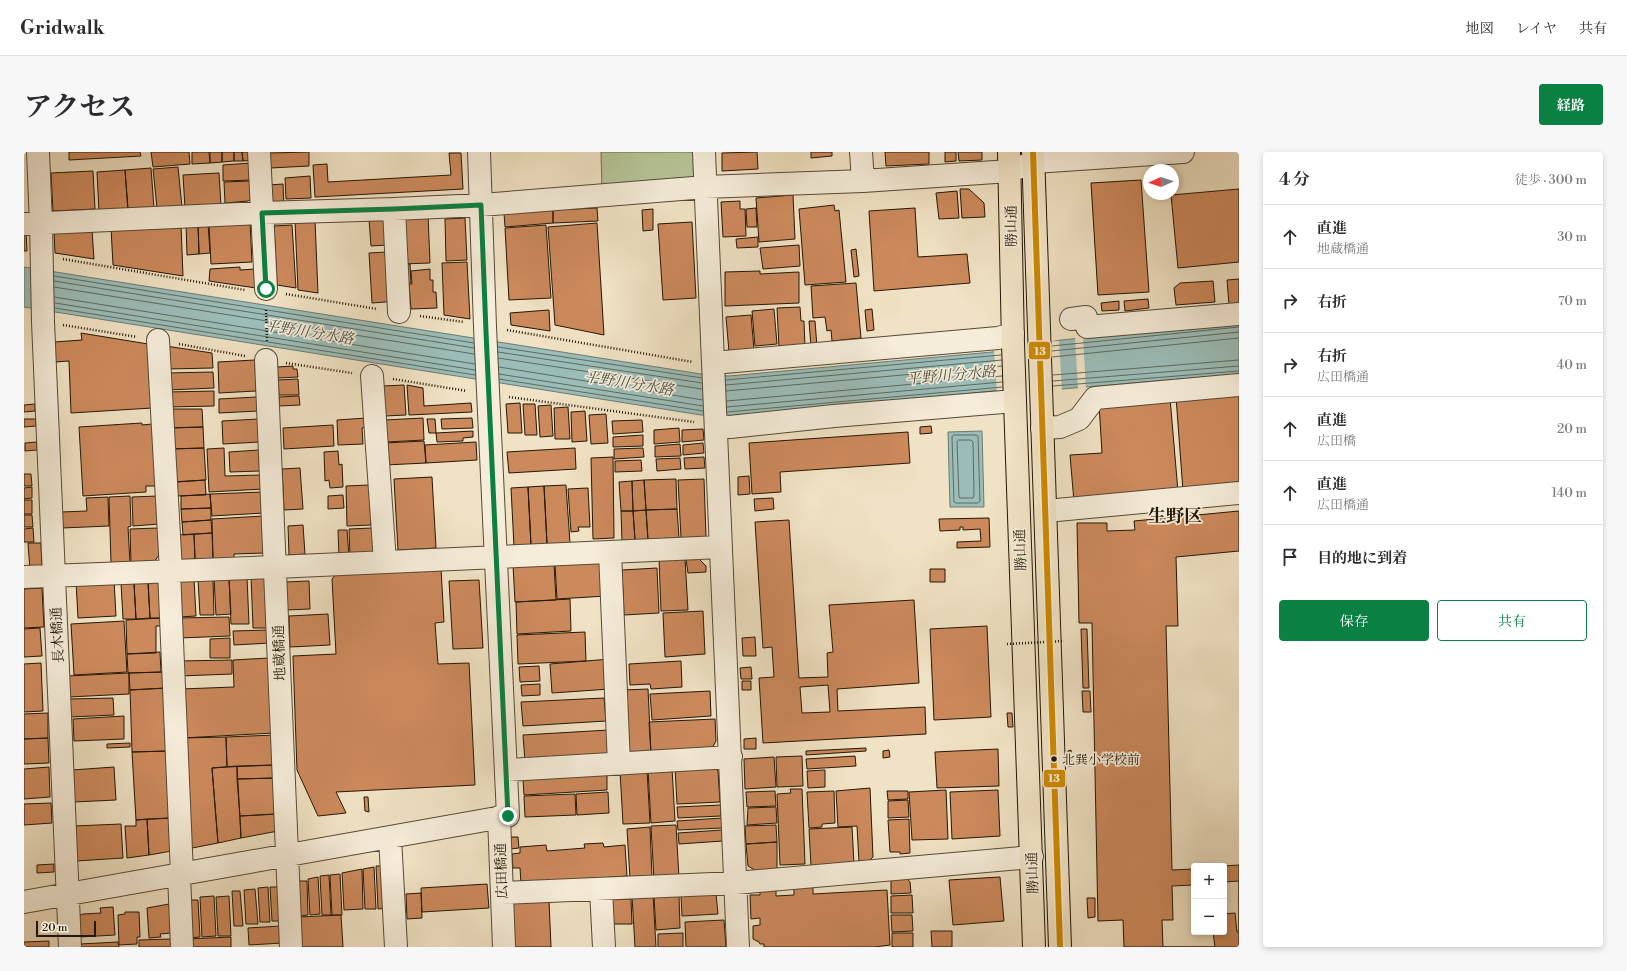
<!DOCTYPE html>
<html lang="ja">
<meta charset="utf-8">
<style>
body{margin:0;font-family:"Libre Bodoni","Noto Serif JP",serif;background:#f7f7f7;color:#2b2b33}
.controls{position:absolute;right:12px;bottom:12px;display:grid;overflow:hidden;border-radius:4px;box-shadow:0 2px 6px #0003}
.controls button{width:36px;height:36px;display:grid;place-items:center;padding:0;border:0;border-bottom:1px solid #e1e1e2;background:#fff;color:#2b2b33;font:20px sans-serif}
.compass{position:absolute;left:1119px;top:12px;width:36px;height:36px;border-radius:50%;background:#fff;box-shadow:0 2px 6px #0003;rotate:267deg}
.scale{position:absolute;left:12px;bottom:10px;width:60px;box-sizing:border-box;padding-left:4px;border:2px solid #231705;border-top:0;font-size:11px;line-height:14px;white-space:nowrap;color:#231705;-webkit-text-stroke:3px #f5ecd9;paint-order:stroke}
.stop{position:absolute;width:12px;height:12px;margin:-9px;border:3px solid #0b8043;border-radius:50%;background:#fff}
.stop.end{background:#0b8043;border-color:#fff;box-shadow:0 1px 4px #0008}
.list{margin:0;padding:0;list-style:none}
h2{display:flex;justify-content:space-between;align-items:center;height:52px;margin:0;padding:0 16px;font-size:17px}
h2 small{font-size:13px;font-weight:400;color:#7c7c81}
.list li{display:grid;grid-template-columns:26px 1fr auto;gap:12px;align-items:center;box-sizing:border-box;height:64px;padding:0 16px;border-top:1px solid #e1e1e2}
.list b{display:block;font-size:15px;white-space:nowrap}
.list p{margin:0;font-size:13px;white-space:nowrap;color:#7c7c81}
.list em{font-size:13px;font-style:normal;color:#7c7c81}
.actions{display:flex;gap:8px;padding:12px 16px}
.actions a{flex:1;padding:9px 0;border:1px solid #0b8043;border-radius:4px;text-align:center;font-size:14px;color:#0b8043}
.actions .main{background:#0b8043;color:#fff}
.icon{flex:none;width:22px;height:22px;fill:none;stroke:currentColor;stroke-width:2;stroke-linecap:round;stroke-linejoin:round}
.map{position:relative;flex:none;width:1215px;height:795px;overflow:hidden;border-radius:4px}
header{display:flex;align-items:center;gap:24px;box-sizing:border-box;height:56px;padding:0 20px;background:#fff;border-bottom:1px solid #e1e1e2}
header strong{font-size:19px}
nav{display:flex;gap:22px;margin-inline-start:auto;font-size:14px}
.intro{display:flex;align-items:center;justify-content:space-between;box-sizing:border-box;height:96px;padding:0 24px}
h1{margin:0;font-size:28px}
.button{padding:10px 18px;border-radius:4px;background:#0b8043;color:#fff;font-size:14px;font-weight:700}
main{display:flex;gap:24px;padding:0 24px}
aside{flex:1;background:#fff;border-radius:4px;box-shadow:0 2px 6px #0003}
.map>svg:first-child{display:block}
.green{fill:#b5c497;stroke:#6c6e4e}
.water{fill:#9bbdb9;stroke:#6b7b71}
.pier{fill:#f0e2c4}
.lines{fill:none;stroke-linecap:round;stroke-linejoin:round}
.shore{stroke:#5f6a5f;stroke-width:1}
.building{fill:#cc895c;stroke:#231705;fill-rule:evenodd}
.minor-casing{stroke:#564a35;stroke-width:24}
.major-casing{stroke:#231705;stroke-width:24}
.path{stroke:#231705;stroke-width:2.5;stroke-dasharray:1 2;stroke-linecap:butt}
.minor{stroke:#f5ecd9;stroke-width:22}
.major{stroke:#f0e2c4;stroke-width:22}
.path-bridge{stroke:#231705;stroke-width:2.5;stroke-dasharray:1 2;stroke-linecap:butt}
.bus-1-casing{stroke:#f5ecd9;stroke-width:9}
.bus-1{stroke:#cd8901;stroke-width:6}
.route{stroke:#0b8043;stroke-width:5}
.bus-dot{fill:#231705;stroke:#f5ecd9;stroke-width:1.5}
.labels{text-anchor:middle;stroke-width:3.5;stroke-linejoin:round;paint-order:stroke}
.bus-label{font-size:13px;fill:#231705;stroke:#f5ecd9;text-anchor:start}
.street-label{font-size:14px;fill:#231705;stroke:#f5ecd9}
.water-label{font-size:15px;font-style:italic;fill:#4d5144;stroke:#f5ecd9}
.district-label{font-size:18px;font-weight:bold;fill:#231705;stroke:#f5ecd9}
.line-badge{stroke:#f5ecd9;stroke-width:1.5}
.badge-label{font-size:11px;text-anchor:middle;font-weight:bold;fill:#fff}
</style>
<header>
<strong>Gridwalk</strong>
<nav><a>地図</a><a>レイヤ</a><a>共有</a></nav>
</header>
<div class="intro"><h1>アクセス</h1><a class="button">経路</a></div>
<main>
<div class="map">
<svg width="1215" height="795" viewBox="0 0 1215 795">
<rect width="100%" height="100%" fill="#f0e2c4"/>
<filter id="stains"><feTurbulence type="fractalNoise" baseFrequency=".005" numOctaves="4"/><feColorMatrix values="0 0 0 0 .2 0 0 0 0 .09 0 0 0 0 .02 0 0 0 .5 -.17"/></filter>
<radialGradient id="worn" r=".72"><stop offset=".6" stop-color="#630" stop-opacity="0"/><stop offset="1" stop-color="#630" stop-opacity=".3"/></radialGradient>
<path class="green" d="M577 0H670L671 27 578 39Z"/>
<path class="water" d="M0 115 677 222 705 224 968 200 1037 188 1215 171V222L1038 237 969 239 707 264 677 263 0 155Z
M958 279 960 355H926L924 280Z"/>
<path class="pier" d="M1059 184 1062 238H1054L1051 185Z
M1035 189 1038 239 973 241 970 198 1013 190Z"/>
<g class="lines">
<path class="shore" d="M30 124 450 191
M30 129 450 196
M30 135 450 202
M30 145 451 212
M31 151 451 218
M31 156 451 223
M1028 194 1215 175
M474 195 678 226
M1028 199 1215 180
M474 200 678 231
M1028 205 1215 186
M474 206 678 237
M475 215 679 248
M475 222 679 254
M1029 223 1215 208
M475 227 679 259
M702 228 977 203
M1029 229 1215 214
M702 233 978 208
M1029 234 1215 219
M702 239 978 214
M703 249 978 224
M703 255 978 230
M703 260 978 235
M930 283H952L954 284 956 349 954 351H932L930 350 928 285Z
M935 288H947L949 290 950 344 949 346H936L935 345 933 290Z"/>
</g>
<path class="building" d="M45 0H116L117 4 45 8Z
M127 0H165L166 12 129 15Z
M168 0H185L186 11 168 12Z
M186 0H198V10L186 11Z
M198 0H210V9L198 10Z
M210 0H218L219 9H210Z
M218 0H227L228 8 219 9Z
M285 0V14L246 16 245 1Z
M733 0 734 17 698 19V1Z
M787 0H808V4L787 6Z
M861 0H905V12L862 14Z
M921 0H932V9L921 10Z
M934 0H958V8L935 9Z
M425 1H437L439 37 291 45 289 13 303 12 304 30 427 23Z
M227 11 228 28 199 29V13Z
M154 15 158 55 133 56 129 17Z
M127 16 130 56 104 58 101 18Z
M101 18 104 58 75 60 73 20Z
M69 19 71 57 29 59 27 21Z
M195 21 197 54 161 56 159 23Z
M286 24 287 46 262 47 261 26Z
M1117 28 1125 140 1074 143 1067 31Z
M227 29V47L224 49 201 51 200 30Z
M259 32 260 56 245 57V33Z
M936 37H945L960 51 961 65 938 66Z
M1215 37V110L1154 116 1147 43Z
M933 39 935 66 915 67 912 41Z
M769 43 771 87 735 90 732 46Z
M716 49V57H721L722 84 699 85 697 50Z
M810 53 811 59 815 58 822 130 781 133 775 57Z
M573 56 574 69 529 71V58Z
M732 56 733 75H723L722 57Z
M891 56 894 105 943 102 946 131 850 139 845 59Z
M629 57V78L619 79 618 58Z
M529 58V71L481 75 480 61Z
M404 63 406 111 378 112 376 65Z
M361 66 363 93 347 94 345 67Z
M441 66 443 108 422 109 421 67Z
M291 68 294 141 274 138 271 69Z
M226 70 228 110 187 112 185 73Z
M668 70 672 146 639 148 634 72Z
M174 71H184L186 101 175 102Z
M174 71 175 102 163 103 162 72Z
M573 71 580 183 531 173 524 75Z
M157 73 159 124 89 113 87 76Z
M268 73 272 136 253 133 250 74Z
M522 73 527 146 485 148 481 76Z
M0 78H2L3 99H0Z
M68 78 70 107 31 101 30 80Z
M734 85V95L713 96 712 87Z
M775 93 776 114 739 117 736 96Z
M832 97 835 124 830 125 827 98Z
M363 100 374 149 348 151 345 101Z
M443 110 446 167 420 163 418 111Z
M378 112H386L387 131H379Z
M216 115V118L231 117 232 136 185 129 186 117Z
M406 117V128H409V140H412L413 156 387 157 385 132H388L387 119Z
M736 119V122L775 120V151L701 154V120Z
M1215 127V152L1205 153 1203 128Z
M1189 129 1191 150 1152 153 1150 136 1156 131Z
M832 131 837 186 808 189 807 178 803 179 801 165 789 166 787 134Z
M1124 147 1125 156 1101 159 1100 149Z
M1095 149V158L1078 159 1077 151Z
M776 155 777 169H780L781 195 755 196 753 156Z
M750 157 753 192 731 194 728 159Z
M848 157 850 178 843 179 841 158Z
M525 158 526 179 487 173 486 161Z
M727 163 730 198 705 200 702 165Z
M785 169H791L793 195H787Z
M57 181 124 192 128 256 47 261 45 209 31 210 30 190 58 188Z
M142 194 188 201 189 216 143 217Z
M231 208 232 239 195 241 194 210Z
M269 214V217H273L274 225 254 226 253 215Z
M189 220 190 236 144 238 143 221Z
M274 227 275 243H255L254 228Z
M380 233 382 263 361 264 359 234Z
M383 233 399 236 400 254 447 251 448 260 385 263Z
M1215 238V330L1195 332 1159 339 1152 245Z
M190 239V254L145 255 144 240Z
M275 244 276 253 255 254V245Z
M233 245 234 259 195 261V247Z
M1146 246 1154 340 1050 350 1046 303 1078 301 1075 252Z
M496 251 498 281H484L482 252Z
M11 252V259L0 260V253Z
M499 252H511L513 283H501Z
M527 253 529 284 516 285 514 254Z
M544 255 546 287H531L530 256Z
M145 257H178L179 275 145 276Z
M561 259 563 289 548 290 547 260Z
M582 262 584 291 567 292 565 263Z
M342 266V275L338 276 339 292 314 293 313 268Z
M399 266 400 288 363 290 361 268Z
M448 266 449 276 418 277 417 267Z
M0 267H12V274L0 275Z
M235 267 236 290 199 292 198 269Z
M403 267H411L412 281H405Z
M618 268 619 280 589 282 588 269Z
M118 271V273L128 272 132 334H122V340L59 344 55 275Z
M309 273 310 294 260 297 259 276Z
M907 274 908 281 896 282V275Z
M179 275 180 296 146 297 145 276Z
M655 276 656 290 630 292V278Z
M679 277 680 288 658 290V278Z
M449 279V285L439 286V289L413 290 412 281Z
M884 280 886 311 756 320 757 340 728 342 725 291Z
M619 283V294L589 295V285Z
M400 289 402 311 361 313 359 291Z
M13 290V298L1 299V291Z
M452 290 453 308 402 311 401 293Z
M679 291 680 301 659 303V293Z
M656 292 657 304 631 305V294Z
M180 296 182 328 147 330 146 297Z
M200 296 201 324 238 323 239 337 185 340 183 297Z
M551 296 552 317 485 321 483 300Z
M619 296 620 305 590 307V297Z
M235 298 236 319 206 320 205 300Z
M314 299 315 313 318 312 319 335 306 336 305 328 301 329 300 300Z
M589 305 590 386 569 387 567 306Z
M680 305 681 316 661 317 660 306Z
M656 306 657 317 633 319 632 307Z
M617 308 618 319 591 320V309Z
M276 316 279 357 260 358 258 317Z
M0 322H7L8 334H0Z
M725 324 726 342 714 343V325Z
M408 325 412 396 374 398 370 327Z
M652 327 653 357 622 358 620 328Z
M680 327 682 385 657 386 654 328Z
M181 328 182 343 153 344V330Z
M620 328 622 358 609 359 608 329Z
M608 329 609 359H597L595 330Z
M345 333 347 373 323 374 322 334Z
M542 333 546 391 523 392 520 334Z
M520 334 523 392 507 393 504 335Z
M8 335V346L0 347V336Z
M504 335 507 393 490 394 487 336Z
M564 336 566 375H554L555 379 547 380 544 337Z
M239 340 240 361 188 364 186 342Z
M186 342 187 356 157 357V344Z
M319 343 320 356 304 357V344Z
M106 344 107 374 104 375 106 411H87L85 345Z
M134 344 135 372 109 374 108 345Z
M84 345 85 374 38 376 37 360 63 359 62 346Z
M749 346 750 357 731 359 730 347Z
M0 348H8V362H0Z
M187 356V368L158 370 157 357Z
M653 357 655 386 624 388 622 358Z
M622 358 624 388H611L609 359Z
M597 359H609L611 388 598 389Z
M1215 359V399L1152 405 1154 474H1142L1148 718 1170 717V780H1200V714L1215 713V795H1100L1099 768 1074 769 1068 471H1055L1053 371H1083V379L1111 378 1110 369Z
M0 363H8L9 375H0Z
M240 364V401L210 402V406L189 407 188 367Z
M965 366 966 395 933 396V390L957 389 956 377 939 378V375H936V378L916 379 915 367Z
M187 368 188 381 159 383 158 370Z
M765 368 775 526 804 525 803 501 809 500 805 453 890 448 895 531 813 537 814 559 901 555 902 582 739 591 735 526 750 525 748 495 739 496 731 370ZM804 533 806 560 778 561 776 535Z
M279 373 281 402 265 403 264 374Z
M9 376 10 390H0V377Z
M134 376 135 403 130 410 107 411 106 377Z
M349 376 351 403 326 404 325 377Z
M314 378H323L325 404H315Z
M188 381 189 407H171L170 382Z
M170 382 171 407 158 408 154 404 152 383Z
M4 391H17L18 418H6Z
M661 406 664 458 637 459 635 407Z
M662 407H675L682 414V420L664 421Z
M580 410 582 444 533 447 531 413Z
M530 411 532 448 491 450 489 413Z
M417 416 420 470 411 471 414 512 445 511 451 633 312 640 322 661 294 664 273 618 269 504 312 502 308 427 314 420Z
M633 416 635 461 600 463 598 418Z
M906 417H921V430H906Z
M243 422 246 476H229L227 423Z
M223 425 225 472H207L205 426Z
M190 426H205L207 462 192 463Z
M170 427 172 464 155 465 153 433 158 428Z
M174 427H189L190 463H176Z
M90 428 92 464 54 466 52 430Z
M455 428 459 496 429 497 425 429Z
M285 429 286 457 262 458 261 430Z
M124 430 126 466 112 467 110 431Z
M124 430H132L137 432 138 466H126Z
M97 431H110L112 467H99Z
M18 436 20 475 0 476V437Z
M546 447 547 479 493 482 492 450Z
M679 459 681 502 641 505 639 461Z
M304 462 306 493 266 495 265 464Z
M205 465 206 484 155 486 154 466Z
M138 466 139 474H132V501L103 502 102 468Z
M100 469 103 520 50 523 47 472Z
M963 474 967 565 910 568 906 477Z
M16 476 18 504 0 505V477Z
M1057 477H1063L1065 536H1059Z
M245 478 246 491 210 493 209 479Z
M561 480 562 509 494 512 493 483Z
M731 485 732 504H719L718 486Z
M206 486V506H186V487Z
M136 500 137 520 104 521 103 502Z
M245 506 249 581 159 586 157 537 210 535 209 508Z
M586 507V537L528 541 526 512Z
M208 508V522L156 524 155 509Z
M657 509 658 535 627 537 626 532 606 533 605 512Z
M17 511 19 559 0 560V512Z
M515 514 516 529 496 530 495 515Z
M727 515 728 527H717L716 516Z
M141 520 142 536 106 538 105 521Z
M105 521V542L45 545 44 524Z
M718 529H727V538H718Z
M516 532V543L498 544 497 533Z
M142 536 145 599 108 600 106 538Z
M624 537 627 602 602 603 599 538Z
M686 539 687 564 628 568 626 542Z
M1058 539H1066L1067 560H1059Z
M89 546 90 563 46 565 45 547Z
M580 546 582 569 499 574 497 550Z
M24 561V586L0 587V562Z
M983 561H988L989 575H984Z
M100 564V587L50 589 49 567Z
M691 567 692 589 687 598 627 602 625 570Z
M585 578 587 604 501 610 499 583Z
M250 583 251 613 203 615 202 585Z
M202 585 203 615 188 616 194 691 163 697 158 586Z
M24 586 25 611 0 612V587Z
M732 586V597H720V587Z
M106 591V595L83 596V592Z
M842 596V599L782 603V599Z
M974 597 975 634 913 636 911 600Z
M865 598 866 605 859 606V599Z
M1047 598 1048 614H1044V599Z
M145 599 147 666 112 668 108 600Z
M778 604 779 634 753 635 752 605Z
M831 604 832 614 783 617 782 607Z
M750 605 752 635 721 637 720 607Z
M251 613 252 626 213 627V614Z
M213 614 217 686 194 691 188 616Z
M689 614 694 619 696 650 653 652 651 616Z
M25 615 26 645 0 647V617Z
M90 615 92 648 50 650 48 618Z
M648 616 651 669 627 671 624 618Z
M623 618 626 671 599 672 596 619Z
M801 618V635L784 636 783 619Z
M583 623V638L500 643 499 628Z
M252 626 253 662 216 664 213 627Z
M846 636 849 705 844 710H835L833 674 814 675 812 639Z
M766 637H778L781 712 756 713 753 642 767 641Z
M922 638 924 687 888 688 885 640Z
M974 638 976 684 928 687 926 640Z
M751 639 752 654 723 655 722 640Z
M810 639 811 671 798 672V675L785 676 783 640Z
M863 639H884V647L864 648Z
M584 640 585 661 553 663 552 642Z
M551 642 552 663 501 665 500 644Z
M340 645H344L345 660 341 659Z
M884 648 885 665 864 666V649Z
M27 651 28 671 0 673V652Z
M697 653V664L654 666 653 655Z
M752 655 753 671 723 673 724 656Z
M253 662 254 679 217 686 216 664Z
M147 666 148 699 125 703 123 667Z
M698 666V676L654 678 653 669Z
M123 667 125 703 103 706 101 674H112V668Z
M885 667 886 701 876 702V700H866L864 668Z
M97 672 99 706 52 709 50 674Z
M652 673 655 726 630 728 627 674Z
M752 673 753 690 722 692 721 674Z
M626 675 628 726 606 727 603 677Z
M828 675 830 712 787 714 785 677Z
M698 678 699 689 655 692 654 681Z
M485 685H494L495 696 486 697Z
M753 690V718L734 720 724 714 722 692Z
M579 691 580 695 601 693 603 724 497 732 496 716H489L488 702 496 701V695L522 693 523 699 561 696 560 692Z
M30 712V720L13 721V713Z
M352 714H357L364 756 354 757Z
M350 715 352 757H341L339 717Z
M338 717 339 757 320 758 318 721Z
M316 722 318 763H308L306 723Z
M305 723 307 763H298L296 724Z
M294 725 296 762 286 763 284 727Z
M882 725 886 730 887 741 867 742V726Z
M976 725 980 769 929 773 925 728Z
M274 729H283L284 763 276 764Z
M1215 729V780H1213L1211 761 1200 762V730Z
M463 732 465 756 398 760 397 736Z
M1170 733V780H1189L1191 795H1139L1138 768H1149L1148 734Z
M789 734V742L863 738 866 793 850 795H740V792H736L735 790 729 787V774L736 773V766L727 767 726 743H736V736L752 735V744L770 743V735Z
M244 735 246 770H236L234 736Z
M246 735H255L256 769H248Z
M231 737 234 772H222L220 738Z
M208 739H216L219 774H210Z
M397 741 398 766 383 767 382 742Z
M692 742 694 762 658 764 657 744Z
M629 743 632 795H611L608 744Z
M655 743 656 776 632 778 630 745Z
M888 743 889 761H867V744Z
M190 744 192 784 178 785 176 745Z
M205 744 207 784H194L192 745Z
M1063 746H1071V765L1064 766Z
M589 747H607L608 772H586L585 753Z
M167 748H174L176 785 164 786Z
M525 749 527 795H489L487 754 490 751Z
M145 752 147 781 136 782 137 785 125 786 123 756Z
M89 755 91 783 56 785 55 766 56 763 59 762 77 761 76 756Z
M101 760H115L116 785H113V792L95 793 94 763 101 762Z
M317 763 319 795H277L275 765Z
M867 763H888L889 779 868 780Z
M700 768 702 795H662L661 770Z
M257 774 258 791 225 793 224 776Z
M907 779H928V795H908Z
M659 781V795H634V782Z
M868 781H889V795H868Z
M207 785V795H163V787Z
M147 787V795H115V788Z
M25 789V795H0V790Z
M94 790 95 795H56V792Z"/>
<g class="lines">
<defs>
<path id="minor" d="M14 0 17 72 19 170 46 795
M235 0 242 137
M680 0 714 795
M837 0 839 29
M370 57 375 160
M0 72 238 61 370 57 457 53 682 35 839 29 986 19 1010 10 1159 0
M1047 167 1062 165 1063 175 1215 162
M134 188 147 419
M242 208 267 795
M689 211 974 186 989 182
M348 224 361 410
M693 274 706 275 810 264 991 249
M1018 276 1036 275 1055 267 1071 246 1215 233
M1022 359 1215 341
M586 400 595 612
M145 419 158 722
M0 425 251 415 697 395
M483 618 707 605
M475 665 480 795
M366 685 372 795
M155 723 158 795
M577 738 580 795
M478 741 712 731 1008 705
M0 750 484 664 461 175 455 0"/>
<path id="major" d="M985 0 989 192 1010 795
M1009 0 1036 795"/>
</defs>
<use href="#minor" class="minor-casing"/>
<use href="#major" class="major-casing"/>
<path class="path" d="M39 107 221 138
M262 142 353 157
M242 158 243 189
M396 164 440 170
M39 173 113 185
M483 178 669 210
M155 192 221 204
M262 211 328 221
M369 227 443 239
M485 245 670 270"/>
<use href="#minor" class="minor"/>
<use href="#major" class="major"/>
<path class="path-bridge" d="M983 492 1040 489"/>
<defs>
<path id="bus-1" d="M1009 0 1036 795"/>
</defs>
<use href="#bus-1" class="bus-1-casing"/>
<use href="#bus-1" class="bus-1"/>
</g>
<g class="lines">
<path class="route" d="M242 137 238 61 370 57 457 53 462 180 484 664"/>
</g>
<circle class="bus-dot" cx="1030" cy="607" r="3.5"/>
<g class="labels">
<g class="bus-label">
<text x="1038" y="612">北巽小学校前</text>
</g>
<g class="street-label">
<text transform="translate(987 74) rotate(-91)" y="5">勝山通</text>
<text transform="translate(996 398) rotate(-92)" y="5">勝山通</text>
<text transform="translate(33 483) rotate(-93)" y="5">長木橋通</text>
<text transform="translate(255 501) rotate(-92)" y="5">地蔵橋通</text>
<text transform="translate(477 719) rotate(-92)" y="5">広田橋通</text>
<text transform="translate(1008 721) rotate(-92)" y="5">勝山通</text>
</g>
<g class="water-label">
<text transform="translate(285 180) rotate(9)" y="5">平野川分水路</text>
<text transform="translate(927 223) rotate(-5)" y="5">平野川分水路</text>
<text transform="translate(605 231) rotate(9)" y="5">平野川分水路</text>
</g>
<g class="district-label">
<text x="1151" y="370">生野区</text>
</g>
</g>
<g class="line-badge">
<rect x="1004" y="189" width="23" height="19" rx="4" fill="#cd8901"/>
<rect x="1019" y="617" width="23" height="19" rx="4" fill="#cd8901"/>
</g>
<g class="badge-label">
<text x="1016" y="203">13</text>
<text x="1030" y="630">13</text>
</g>
<rect width="100%" height="100%" filter="url(#stains)"/>
<rect width="100%" height="100%" fill="url(#worn)"/>
</svg>
<div class="controls">
<button>+</button>
<button>−</button>
</div>
<svg class="compass" viewBox="-18 -18 36 36"><path d="M0-13l5 13h-10z" fill="#e53935"/><path d="M0 13l5-13h-10z" fill="#7c7c81"/></svg>
<div class="scale">20 m</div>
<div class="stop" style="left:242px;top:137px"></div>
<div class="stop end" style="left:484px;top:664px"></div>
</div>
<aside>
<h2>4 分<small>徒歩 · 300 m</small></h2>
<ul class="list">
<li><svg class="icon" aria-label="ahead" viewBox="0 0 24 24"><path d="M12 20V5M6 11l6-6 6 6"/></svg><div><b>直進</b><p>地蔵橋通</p></div><em>30 m</em></li>
<li><svg class="icon" aria-label="right" viewBox="0 0 24 24"><path d="M7 20v-9h11M14 6l5 5-5 5"/></svg><div><b>右折</b></div><em>70 m</em></li>
<li><svg class="icon" aria-label="right" viewBox="0 0 24 24"><path d="M7 20v-9h11M14 6l5 5-5 5"/></svg><div><b>右折</b><p>広田橋通</p></div><em>40 m</em></li>
<li><svg class="icon" aria-label="ahead" viewBox="0 0 24 24"><path d="M12 20V5M6 11l6-6 6 6"/></svg><div><b>直進</b><p>広田橋</p></div><em>20 m</em></li>
<li><svg class="icon" aria-label="ahead" viewBox="0 0 24 24"><path d="M12 20V5M6 11l6-6 6 6"/></svg><div><b>直進</b><p>広田橋通</p></div><em>140 m</em></li>
<li><svg class="icon" aria-label="arrive" viewBox="0 0 24 24"><path d="M6 21V4h12l-3 4 3 4H6"/></svg><div><b>目的地に到着</b></div></li>
</ul>
<div class="actions"><a class="main">保存</a><a>共有</a></div>
</aside>
</main>
